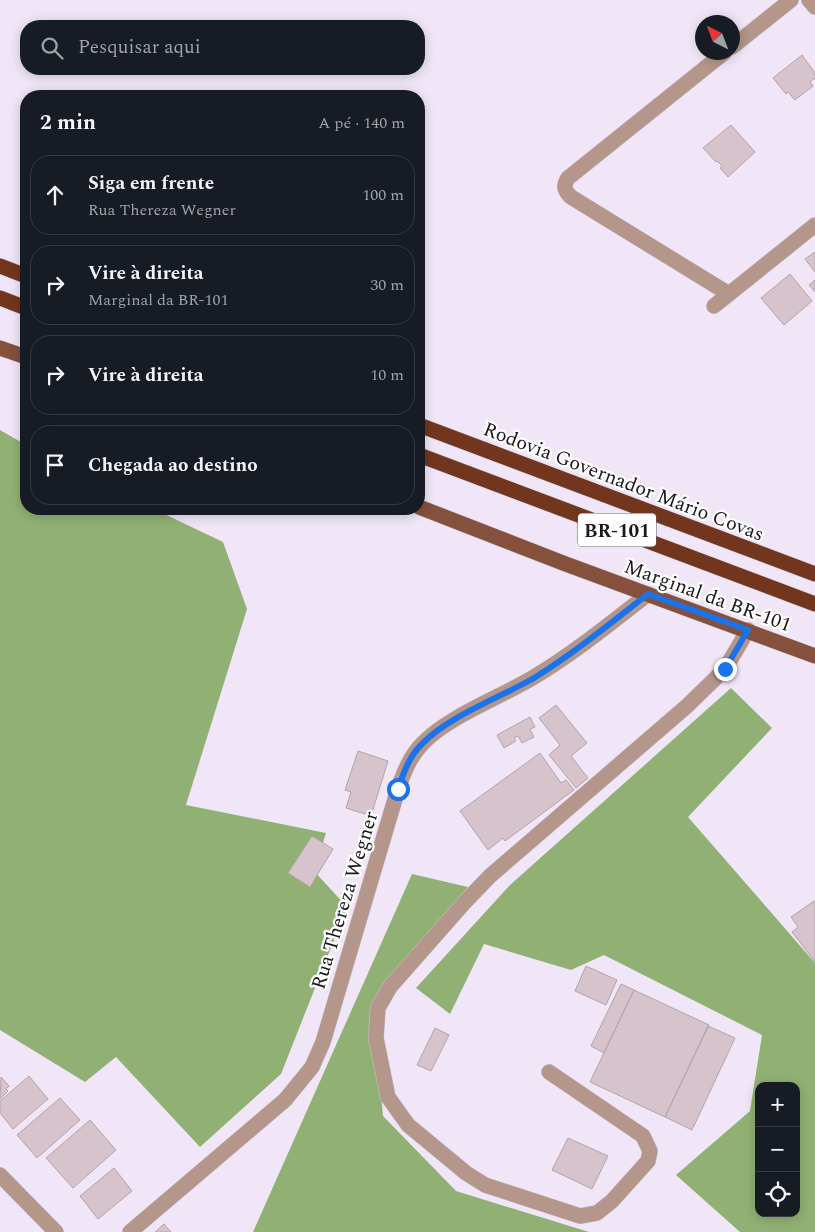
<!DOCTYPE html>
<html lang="pt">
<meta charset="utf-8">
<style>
body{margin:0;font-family:Spectral,serif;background:#20242c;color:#f1f3f6}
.controls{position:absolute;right:15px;bottom:15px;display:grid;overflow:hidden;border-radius:10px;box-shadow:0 2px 12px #0003}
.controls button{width:45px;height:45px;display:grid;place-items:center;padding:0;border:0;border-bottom:1px solid #363941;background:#171b24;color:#f1f3f6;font:25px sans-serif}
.compass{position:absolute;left:695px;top:15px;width:45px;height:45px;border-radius:50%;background:#171b24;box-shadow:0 2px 12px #0003;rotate:318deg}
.stop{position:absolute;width:15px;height:15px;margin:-11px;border:4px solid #1a73e8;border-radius:50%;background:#fff}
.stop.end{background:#1a73e8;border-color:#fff;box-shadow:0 1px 5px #0008}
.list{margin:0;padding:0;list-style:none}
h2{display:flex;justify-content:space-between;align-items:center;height:65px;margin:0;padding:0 20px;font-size:21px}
h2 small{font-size:16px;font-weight:400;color:#9ea1a6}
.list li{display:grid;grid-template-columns:32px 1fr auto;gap:15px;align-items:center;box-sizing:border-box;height:80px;margin:0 10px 10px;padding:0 10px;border:1px solid #363941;border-radius:20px}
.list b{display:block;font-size:19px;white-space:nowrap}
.list p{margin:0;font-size:16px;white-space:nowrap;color:#9ea1a6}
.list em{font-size:16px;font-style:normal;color:#9ea1a6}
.icon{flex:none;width:28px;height:28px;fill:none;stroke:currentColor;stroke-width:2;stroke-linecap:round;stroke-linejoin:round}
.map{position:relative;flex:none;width:815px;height:1232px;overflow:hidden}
.search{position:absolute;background:#171b24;box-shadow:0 2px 12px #0003;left:20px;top:20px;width:405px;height:55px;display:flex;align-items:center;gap:12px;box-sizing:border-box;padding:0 18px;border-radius:20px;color:#9ea1a6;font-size:19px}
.panel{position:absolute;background:#171b24;box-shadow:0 2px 12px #0003;left:20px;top:90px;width:405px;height:425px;border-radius:20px}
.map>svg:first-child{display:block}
.forest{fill:#91b174;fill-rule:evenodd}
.building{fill:#d7c3cb;stroke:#b5a2aa}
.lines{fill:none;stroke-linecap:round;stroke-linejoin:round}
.minor-casing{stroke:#c9c1d0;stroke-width:16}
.major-casing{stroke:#c9c1d0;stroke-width:16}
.highway-casing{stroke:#c9c1d0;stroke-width:16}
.minor{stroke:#b5968b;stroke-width:15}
.major{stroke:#85503c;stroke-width:15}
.highway{stroke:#72361f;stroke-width:15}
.route{stroke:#1a73e8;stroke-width:6}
.labels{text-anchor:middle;stroke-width:4.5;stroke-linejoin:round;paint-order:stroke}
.shield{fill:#fff;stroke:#5f5d61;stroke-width:1}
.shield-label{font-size:19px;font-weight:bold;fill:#1a171d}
.street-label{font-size:20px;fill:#1a171d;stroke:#fff}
</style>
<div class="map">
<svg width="815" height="1232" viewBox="0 0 815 1232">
<rect width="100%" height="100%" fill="#f0e6f7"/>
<path class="forest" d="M0 430 26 445V509H154L223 542 247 609 186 805 326 833 314 871 347 907 281 1074 200 1147 116 1057 85 1082 0 1030Z
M731 688 772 728 688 817 815 963V1232H740L676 1175 750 1111 762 1035 604 955 571 970 484 944 450 1014 416 988 510 885ZM759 1086H796V1213H759Z
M412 874 468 887 373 1003 383 1116 456 1191 589 1232H253Z"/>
<path class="building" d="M802 55 815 73V78L810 82 813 86 795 100 788 92 786 94 773 78Z
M731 125 755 152 728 177 720 168 722 166 717 161 716 162 703 148Z
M815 252V272L805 259Z
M790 274 812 301 784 325 761 298Z
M815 280V292L809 285Z
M556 705 587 743 571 756 588 778 576 788 549 755 560 745 539 718Z
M530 717 535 727 530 729 534 737 522 743 518 736 514 738 516 741 504 748 497 735Z
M358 751 388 761 371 816 346 808 351 792 345 790Z
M540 753 561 783 566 780 574 790 505 841 503 838 488 850 460 811Z
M312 836 333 849 310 887 288 873Z
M814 901 815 903V962L792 932 798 927 791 917Z
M586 966 617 980 606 1005 575 991Z
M621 984 634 990 604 1053 591 1046Z
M634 990 709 1025 665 1117 590 1082Z
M708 1026 735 1038 692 1130 665 1117Z
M435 1028 449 1035 431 1071 417 1065Z
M29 1076 48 1099 13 1129 0 1113V1101Z
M1 1077 9 1086 6 1089 8 1091 0 1099Z
M60 1098 80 1120 37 1158 17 1135Z
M90 1120 116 1150 73 1188 46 1158Z
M568 1138 608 1156 592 1189 552 1170Z
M114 1168 132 1191 98 1219 80 1196Z
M164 1224 171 1232H155Z"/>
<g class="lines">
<defs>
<path id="minor" d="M809 0 815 7
M732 47 791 0
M725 52 568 178C563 186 564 190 571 197L729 294
M714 306 815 225
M549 1072 643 1136 650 1151 648 1161 612 1201 597 1213 580 1216 485 1185 466 1173 408 1125 388 1097 376 1038 378 1008 390 987 464 903 490 876 687 706 725 669 748 630
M0 1175 56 1232
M130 1232 285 1100 312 1067 323 1042 398 789C404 772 410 756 423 743 449 716 501 697 534 677 574 653 611 623 648 594"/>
<path id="major" d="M0 348 26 357
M419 507 563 563 815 656"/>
<path id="highway" d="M0 266 26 276
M0 298 26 308
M419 425 815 574
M419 455 815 604"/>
</defs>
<use href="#minor" class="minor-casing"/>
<use href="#major" class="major-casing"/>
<use href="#highway" class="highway-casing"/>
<use href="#minor" class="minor"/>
<use href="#major" class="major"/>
<use href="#highway" class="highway"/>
</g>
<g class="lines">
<path class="route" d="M398 789C404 772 409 756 423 743 449 716 501 697 534 678 574 653 611 623 648 594L748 630 725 669"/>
</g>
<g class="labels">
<rect class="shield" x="578" y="513.5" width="78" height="33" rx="4"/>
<g class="shield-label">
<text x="617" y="537">BR-101</text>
</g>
<g class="street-label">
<text transform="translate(624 481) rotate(21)" y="7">Rodovia Governador Mário Covas</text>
<text transform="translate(708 595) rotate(20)" y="7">Marginal da BR-101</text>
<text transform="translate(344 900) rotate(-73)" y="7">Rua Thereza Wegner</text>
</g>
</g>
</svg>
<div class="controls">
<button>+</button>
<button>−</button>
<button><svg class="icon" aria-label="locate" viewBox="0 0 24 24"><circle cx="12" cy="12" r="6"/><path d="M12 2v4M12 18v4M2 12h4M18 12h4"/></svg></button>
</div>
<svg class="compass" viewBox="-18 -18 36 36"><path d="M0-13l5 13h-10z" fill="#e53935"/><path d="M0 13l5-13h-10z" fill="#9ea1a6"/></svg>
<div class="stop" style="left:398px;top:789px"></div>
<div class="stop end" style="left:725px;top:669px"></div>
<div class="search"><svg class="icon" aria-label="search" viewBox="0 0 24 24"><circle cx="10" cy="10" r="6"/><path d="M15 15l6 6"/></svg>Pesquisar aqui</div>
<section class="panel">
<h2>2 min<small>A pé · 140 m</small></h2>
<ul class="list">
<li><svg class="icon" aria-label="ahead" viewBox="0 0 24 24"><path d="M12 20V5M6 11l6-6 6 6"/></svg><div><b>Siga em frente</b><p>Rua Thereza Wegner</p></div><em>100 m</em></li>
<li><svg class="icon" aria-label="right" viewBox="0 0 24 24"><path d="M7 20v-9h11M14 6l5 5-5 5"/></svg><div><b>Vire à direita</b><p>Marginal da BR-101</p></div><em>30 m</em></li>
<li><svg class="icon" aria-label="right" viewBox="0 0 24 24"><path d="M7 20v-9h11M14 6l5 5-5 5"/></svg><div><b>Vire à direita</b></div><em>10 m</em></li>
<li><svg class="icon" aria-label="arrive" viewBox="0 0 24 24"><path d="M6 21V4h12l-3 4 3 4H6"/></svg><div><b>Chegada ao destino</b></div></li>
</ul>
</section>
</div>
